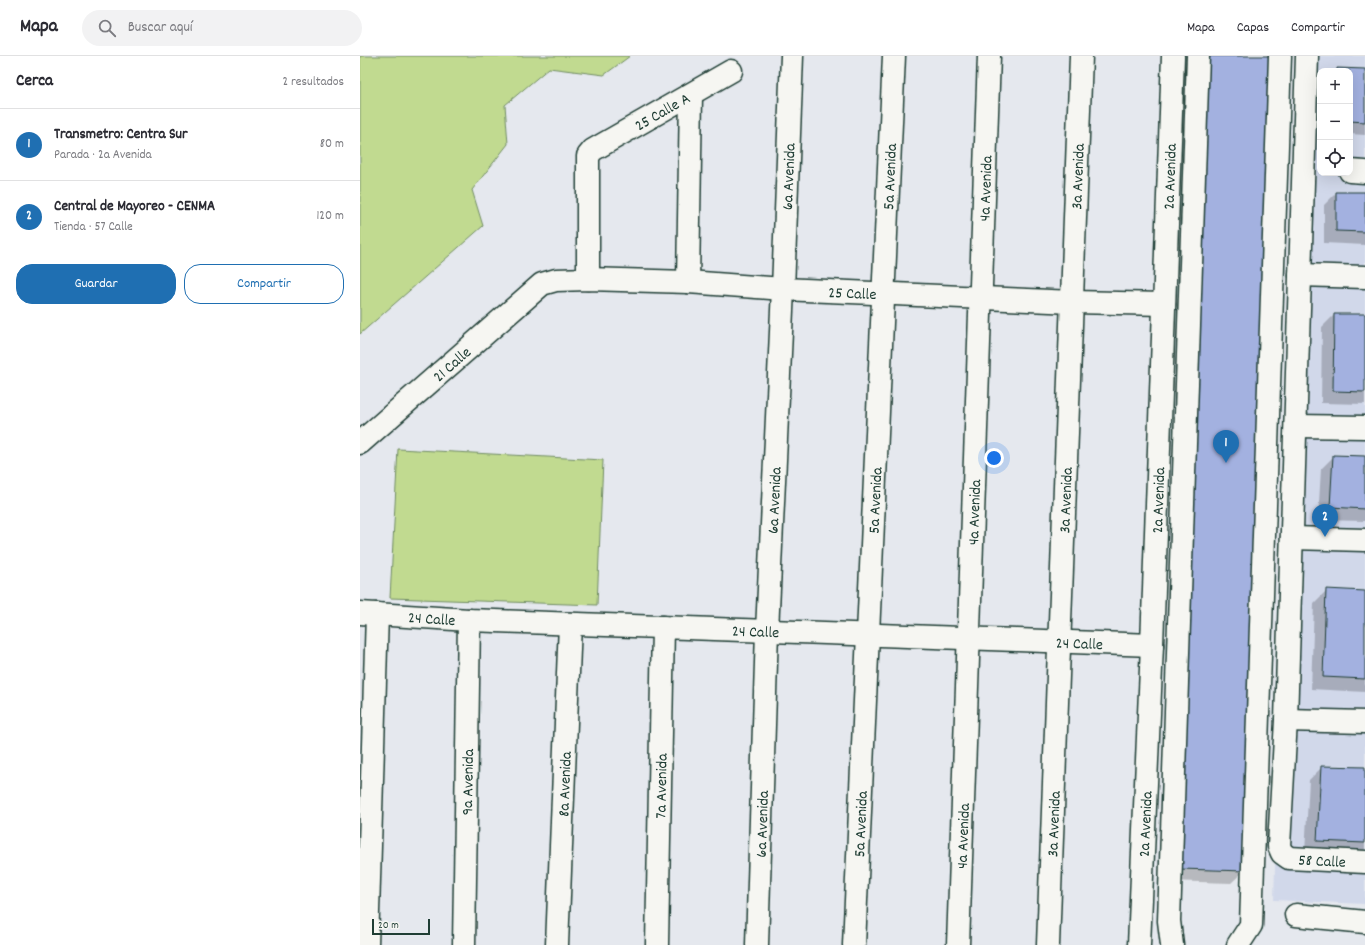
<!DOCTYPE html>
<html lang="es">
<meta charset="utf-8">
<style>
body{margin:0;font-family:Dekko,sans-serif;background:#f2f2f3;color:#2b2b33}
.controls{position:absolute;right:12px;top:12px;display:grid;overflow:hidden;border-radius:8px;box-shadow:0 4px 16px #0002}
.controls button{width:36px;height:36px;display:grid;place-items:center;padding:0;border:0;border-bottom:1px solid #e1e1e2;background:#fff;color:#2b2b33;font:20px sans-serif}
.scale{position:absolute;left:12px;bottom:10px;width:58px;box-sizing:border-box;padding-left:4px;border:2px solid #1f3d34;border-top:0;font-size:11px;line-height:14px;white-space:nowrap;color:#1f3d34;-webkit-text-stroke:3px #f6f6f2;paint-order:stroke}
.you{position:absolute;left:634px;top:402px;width:14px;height:14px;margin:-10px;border:3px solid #fff;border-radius:50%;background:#1a73e8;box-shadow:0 0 0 6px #1a73e833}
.badge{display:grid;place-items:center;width:26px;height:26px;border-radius:50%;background:#1f6fb2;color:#fff;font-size:13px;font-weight:700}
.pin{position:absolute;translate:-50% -33px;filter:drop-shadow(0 1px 2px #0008)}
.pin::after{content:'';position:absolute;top:21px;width:14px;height:12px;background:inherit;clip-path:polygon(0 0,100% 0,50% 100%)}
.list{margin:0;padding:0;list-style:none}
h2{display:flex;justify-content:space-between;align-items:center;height:52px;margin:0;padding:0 16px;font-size:17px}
h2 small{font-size:13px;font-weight:400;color:#7c7c81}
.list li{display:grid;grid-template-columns:26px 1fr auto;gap:12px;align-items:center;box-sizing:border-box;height:72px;padding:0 16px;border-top:1px solid #e1e1e2}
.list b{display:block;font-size:15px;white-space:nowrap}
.list p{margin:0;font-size:13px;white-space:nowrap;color:#7c7c81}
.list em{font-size:13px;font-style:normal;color:#7c7c81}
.actions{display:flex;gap:8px;padding:12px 16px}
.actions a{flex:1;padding:9px 0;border:1px solid #1f6fb2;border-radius:16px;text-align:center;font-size:14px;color:#1f6fb2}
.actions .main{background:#1f6fb2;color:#fff}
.icon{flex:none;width:22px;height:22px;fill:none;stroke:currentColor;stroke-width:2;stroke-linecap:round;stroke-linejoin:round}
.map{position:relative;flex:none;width:1005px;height:889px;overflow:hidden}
header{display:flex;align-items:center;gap:24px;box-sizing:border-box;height:56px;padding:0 20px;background:#fff;border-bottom:1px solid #e1e1e2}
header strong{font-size:19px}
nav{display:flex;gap:22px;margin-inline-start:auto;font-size:14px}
.search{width:280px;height:36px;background:#f2f2f3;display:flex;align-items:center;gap:10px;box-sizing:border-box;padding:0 14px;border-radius:22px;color:#7c7c81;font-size:15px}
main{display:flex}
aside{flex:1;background:#fff}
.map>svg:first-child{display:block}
.built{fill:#d1d8ea;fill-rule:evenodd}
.green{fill:#c1da90;stroke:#708c62}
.shadow{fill:#0003}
.building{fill:#a3b1e0;stroke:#1f3d34}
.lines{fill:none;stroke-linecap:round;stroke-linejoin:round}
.minor-casing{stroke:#1f3d34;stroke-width:25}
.major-casing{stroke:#1f3d34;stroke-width:25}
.minor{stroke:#f6f6f2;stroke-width:22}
.major{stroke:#f6f6f2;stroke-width:22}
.labels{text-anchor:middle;stroke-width:4;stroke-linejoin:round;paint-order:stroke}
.street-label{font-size:16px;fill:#1f3d34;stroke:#f6f6f2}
</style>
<header>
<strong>Mapa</strong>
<div class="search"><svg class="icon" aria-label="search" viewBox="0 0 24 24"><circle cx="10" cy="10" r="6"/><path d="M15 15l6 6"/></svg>Buscar aquí</div>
<nav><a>Mapa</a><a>Capas</a><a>Compartir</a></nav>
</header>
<main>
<aside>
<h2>Cerca<small>2 resultados</small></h2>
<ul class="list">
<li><span class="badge">1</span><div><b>Transmetro: Centra Sur</b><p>Parada · 2a Avenida</p></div><em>80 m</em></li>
<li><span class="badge">2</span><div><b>Central de Mayoreo - CENMA</b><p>Tienda · 57 Calle</p></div><em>120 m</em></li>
</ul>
<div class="actions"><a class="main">Guardar</a><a>Compartir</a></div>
</aside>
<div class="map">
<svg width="1005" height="889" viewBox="0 0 1005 889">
<rect width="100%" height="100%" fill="#e5e8ee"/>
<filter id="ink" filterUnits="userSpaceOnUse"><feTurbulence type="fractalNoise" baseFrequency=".025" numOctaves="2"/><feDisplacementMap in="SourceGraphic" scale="8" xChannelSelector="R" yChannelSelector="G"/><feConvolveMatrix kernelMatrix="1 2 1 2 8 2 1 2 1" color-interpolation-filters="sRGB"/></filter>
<g filter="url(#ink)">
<path class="built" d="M939 0H1005V848L914 844ZM960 15H990V117H960Z"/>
<path class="green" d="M0 0H270L244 19 189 12 145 49 148 88 112 134 123 170 0 278Z
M38 393 243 404 237 549 30 542Z"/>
<path class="shadow" d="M836 0 884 815 871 827 808 825Z
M978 13 1005 14V79L990 78V15H975Z
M976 137H1005V189L964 187V149Z
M974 259H1005V348L961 347 962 271Z
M974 400 1005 401V465L958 464 961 413Z
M967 534 1005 536V636L951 633 954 547Z
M962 711 1005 712V800L945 797 949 724Z"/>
<path class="building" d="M847 0H912L885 815 820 813Z
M977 12 1005 13V66L990 65V15H977Z
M976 136H1005V176L976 175Z
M974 258H1005V336L973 335Z
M973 399 1005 400V453L970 451Z
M966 533 1005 535V623L963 621Z
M961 710 1005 711V787L957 785Z"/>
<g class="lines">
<defs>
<g id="minor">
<path id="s1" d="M947 0 926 664 919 790 922 797 929 802 1005 806"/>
<path d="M990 115 1005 116"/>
<path d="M940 219 1005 221"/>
<path id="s2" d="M228 223V100L233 94 371 15"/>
<path d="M328 226 331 39"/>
<path d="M936 370 1005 371"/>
<path id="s3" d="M0 387 182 228 196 224 228 223 328 226 423 233 713 246 804 248"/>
<path d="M932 482 1005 484"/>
<path id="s4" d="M0 557 109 564 792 589"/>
<path d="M926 664 1005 666"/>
<path d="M936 859 1005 866"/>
<path d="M7 889 17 558"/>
<path id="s5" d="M104 889 109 564"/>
<path id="s6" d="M197 889 210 568"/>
<path id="s7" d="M297 889 303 571"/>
<path id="s8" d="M397 889 407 575 423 233 432 0"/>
<path id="s9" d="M494 889 534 0"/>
<path id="s10" d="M598 889 629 0"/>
<path id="s11" d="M688 889 721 0"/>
<path d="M812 889 809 865 838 0"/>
<path d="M878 889 891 869 920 0"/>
</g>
<g id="major">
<path id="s12" d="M779 889 792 589 813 0"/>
</g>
</defs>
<use href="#minor" class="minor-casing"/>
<use href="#major" class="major-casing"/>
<use href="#minor" class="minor"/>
<use href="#major" class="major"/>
</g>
</g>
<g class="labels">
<g class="street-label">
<text dy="6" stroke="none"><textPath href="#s2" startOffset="210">25 Calle A</textPath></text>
<text dy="6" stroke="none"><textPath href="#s8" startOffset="769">6a Avenida</textPath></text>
<text dy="6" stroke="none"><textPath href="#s9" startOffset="769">5a Avenida</textPath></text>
<text dy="6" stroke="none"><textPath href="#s11" startOffset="769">3a Avenida</textPath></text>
<text dy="6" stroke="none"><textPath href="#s12" startOffset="769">2a Avenida</textPath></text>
<text dy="6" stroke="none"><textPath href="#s10" startOffset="757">4a Avenida</textPath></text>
<text dy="6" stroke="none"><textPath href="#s3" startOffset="553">25 Calle</textPath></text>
<text dy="6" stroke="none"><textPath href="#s3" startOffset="121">21 Calle</textPath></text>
<text dy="6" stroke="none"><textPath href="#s8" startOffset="445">6a Avenida</textPath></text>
<text dy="6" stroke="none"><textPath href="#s9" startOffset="445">5a Avenida</textPath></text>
<text dy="6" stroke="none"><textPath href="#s11" startOffset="445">3a Avenida</textPath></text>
<text dy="6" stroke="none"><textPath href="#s12" startOffset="445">2a Avenida</textPath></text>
<text dy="6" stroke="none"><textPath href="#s10" startOffset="433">4a Avenida</textPath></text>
<text dy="6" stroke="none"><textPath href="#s4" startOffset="72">24 Calle</textPath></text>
<text dy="6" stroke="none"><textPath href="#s4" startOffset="396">24 Calle</textPath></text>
<text dy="6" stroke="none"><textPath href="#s4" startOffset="720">24 Calle</textPath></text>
<text dy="6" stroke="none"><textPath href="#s5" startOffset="163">9a Avenida</textPath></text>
<text dy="6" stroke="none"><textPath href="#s6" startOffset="161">8a Avenida</textPath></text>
<text dy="6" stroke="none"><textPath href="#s7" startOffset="159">7a Avenida</textPath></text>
<text dy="6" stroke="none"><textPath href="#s8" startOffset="121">6a Avenida</textPath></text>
<text dy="6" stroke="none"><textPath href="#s9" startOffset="121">5a Avenida</textPath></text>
<text dy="6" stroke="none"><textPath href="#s11" startOffset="121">3a Avenida</textPath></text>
<text dy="6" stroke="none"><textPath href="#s12" startOffset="121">2a Avenida</textPath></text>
<text dy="6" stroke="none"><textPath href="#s10" startOffset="109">4a Avenida</textPath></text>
<text dy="6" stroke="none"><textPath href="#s1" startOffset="840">58 Calle</textPath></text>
</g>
</g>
</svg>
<div class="controls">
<button>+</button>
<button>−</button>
<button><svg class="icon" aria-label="locate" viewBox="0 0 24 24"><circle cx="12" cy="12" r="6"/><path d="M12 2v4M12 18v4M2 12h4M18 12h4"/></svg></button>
</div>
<div class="scale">20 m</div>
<div class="you"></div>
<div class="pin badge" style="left:866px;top:407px">1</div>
<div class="pin badge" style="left:965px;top:481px">2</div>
</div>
</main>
